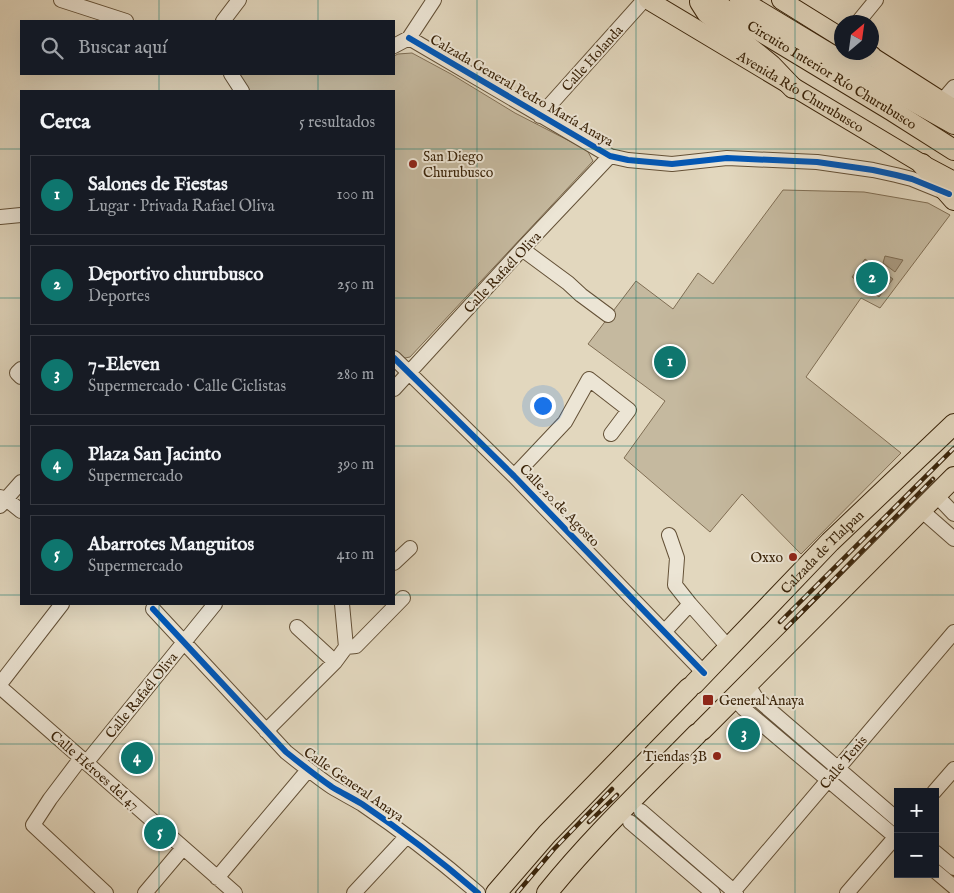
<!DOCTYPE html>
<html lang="es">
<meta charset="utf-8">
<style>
body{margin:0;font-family:"IM FELL English",serif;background:#20242c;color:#f1f3f6}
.controls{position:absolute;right:15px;bottom:15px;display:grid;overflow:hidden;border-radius:0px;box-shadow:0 5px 20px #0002}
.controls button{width:45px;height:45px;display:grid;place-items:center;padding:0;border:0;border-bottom:1px solid #363941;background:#171b24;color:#f1f3f6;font:25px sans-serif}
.compass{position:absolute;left:834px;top:15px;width:45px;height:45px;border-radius:50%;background:#171b24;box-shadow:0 5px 20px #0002;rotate:29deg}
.you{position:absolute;left:542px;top:405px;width:18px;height:18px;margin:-12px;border:4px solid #fff;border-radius:50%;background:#1a73e8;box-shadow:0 0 0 8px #1a73e833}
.badge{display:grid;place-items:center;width:32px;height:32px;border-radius:50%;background:#0f766e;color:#fff;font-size:16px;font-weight:700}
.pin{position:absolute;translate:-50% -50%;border:2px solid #fff;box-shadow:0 1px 5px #0006}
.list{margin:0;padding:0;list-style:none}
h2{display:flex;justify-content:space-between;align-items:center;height:65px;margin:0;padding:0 20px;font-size:21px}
h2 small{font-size:16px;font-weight:400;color:#9ea1a6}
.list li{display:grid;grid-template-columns:32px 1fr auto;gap:15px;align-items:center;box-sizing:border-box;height:80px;margin:0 10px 10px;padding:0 10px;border:1px solid #363941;border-radius:0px}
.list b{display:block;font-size:19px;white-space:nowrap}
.list p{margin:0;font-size:16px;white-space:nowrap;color:#9ea1a6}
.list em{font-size:16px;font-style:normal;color:#9ea1a6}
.icon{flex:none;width:28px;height:28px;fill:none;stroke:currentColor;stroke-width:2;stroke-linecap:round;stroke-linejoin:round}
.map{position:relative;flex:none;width:954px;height:893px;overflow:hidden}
.search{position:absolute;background:#171b24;box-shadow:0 5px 20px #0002;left:20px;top:20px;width:375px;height:55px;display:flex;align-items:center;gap:12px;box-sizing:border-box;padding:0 18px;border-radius:0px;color:#9ea1a6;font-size:19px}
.panel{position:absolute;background:#171b24;box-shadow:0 5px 20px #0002;left:20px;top:90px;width:375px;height:515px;border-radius:0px}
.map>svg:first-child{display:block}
.green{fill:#c5b99f;stroke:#806e54}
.water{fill:#a99a81;stroke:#7d6b51}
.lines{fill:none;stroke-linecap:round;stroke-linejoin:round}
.shore{stroke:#725f46;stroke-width:1}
.minor-casing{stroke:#645137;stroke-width:16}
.major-casing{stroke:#3a240a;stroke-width:20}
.highway-casing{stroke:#3a240a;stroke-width:22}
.minor{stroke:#ece5d5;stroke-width:14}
.major{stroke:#e2d7be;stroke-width:18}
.highway{stroke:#e2d7be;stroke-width:20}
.rail-casing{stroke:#3a240a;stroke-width:4.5}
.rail{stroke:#ece5d5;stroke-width:2.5;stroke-dasharray:8;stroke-linecap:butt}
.cycleway-casing{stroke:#ece5d5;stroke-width:9}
.cycleway{stroke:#0057b8;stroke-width:6}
.grid{fill:none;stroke:#0f766e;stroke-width:1;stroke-opacity:0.55}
.poi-dot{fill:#8f2418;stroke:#ece5d5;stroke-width:2}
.labels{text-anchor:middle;stroke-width:4;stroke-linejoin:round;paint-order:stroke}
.street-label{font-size:14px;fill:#3a240a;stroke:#ece5d5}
.poi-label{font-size:14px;fill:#3a240a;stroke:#ece5d5;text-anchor:start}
</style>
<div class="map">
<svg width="954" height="893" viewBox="0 0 954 893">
<rect width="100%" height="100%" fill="#e2d7be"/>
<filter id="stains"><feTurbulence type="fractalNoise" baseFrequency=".004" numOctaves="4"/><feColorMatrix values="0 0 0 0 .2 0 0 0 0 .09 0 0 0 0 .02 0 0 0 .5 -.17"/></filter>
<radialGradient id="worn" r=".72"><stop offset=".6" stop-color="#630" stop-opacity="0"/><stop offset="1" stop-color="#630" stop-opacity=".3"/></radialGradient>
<path class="green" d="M412 53 451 74 515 113 587 150 593 161 410 357 405 358 400 356 394 350V91H249L239 74H394V56L398 54Z
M783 190 864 192 928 203 950 215 880 308 861 298 806 377 901 453 801 554 742 494 710 532 624 458 665 401 588 344 636 281 673 309 698 273 713 284Z"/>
<path class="water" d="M885 256 903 260 895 272 883 263Z
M865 259 893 279 879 297 852 277Z"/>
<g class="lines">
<path class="shore" d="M868 267 884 280V282L879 289 876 288 860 276V274L865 268Z"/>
<defs>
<path id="minor" d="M61 0 126 21
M223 21 239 0
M858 22 876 0
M409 38 610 156 628 160 672 164 727 158 817 162 873 170 896 175 912 179 944 192
M394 46 409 38 434 0
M231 74 242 91
M942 101 954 87
M540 116 644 0
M0 217 21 215
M522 249 568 283 581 295 608 315
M394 358 514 476 704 673
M21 369 17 373 21 377
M394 389 522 249 610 156
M514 476 565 422 589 379 629 410 611 434
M936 495 954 514
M0 497 6 499 21 511
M0 506 21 482
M921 510 954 539
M669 535 677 558 675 585 690 604 729 648
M394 563 410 548
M153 609 286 752C301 764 316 776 332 787 342 793 352 798 362 804 402 831 441 861 478 893
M297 627 335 662
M665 631 690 604
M346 647 356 646 403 598
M0 684 62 604
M748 685 756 698 898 820
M0 687 235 893
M735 699 744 709 898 839
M266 731 335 662 346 647 342 604
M81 758 50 799 33 825 106 893
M86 763 215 604
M934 792 954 769
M641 811 736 893
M630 822 713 893
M935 852 954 868
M935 871 954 887
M217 878 308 770
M145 893 183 848
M354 893 407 836
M732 893 954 632
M847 893 898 834"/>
<g id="major">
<path id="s1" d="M648 0 922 164 954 181"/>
<path d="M781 0 842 38"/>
<path d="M865 52 954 109"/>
</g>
<g id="highway">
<path id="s2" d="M709 0 891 110 954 150"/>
<path d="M740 0 833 56 954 124"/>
<path d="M700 2 707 13 771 65 793 88"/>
<path d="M855 52 858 55 871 56"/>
<path d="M922 164 954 200"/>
<path id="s3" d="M694 684 830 542 954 424"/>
<path d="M702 730 954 477"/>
<path d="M496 893 547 834 689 688"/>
<path d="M547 893C593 836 646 786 697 734"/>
</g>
</defs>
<use href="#minor" class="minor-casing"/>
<use href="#major" class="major-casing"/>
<use href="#highway" class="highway-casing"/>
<use href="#minor" class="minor"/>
<use href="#major" class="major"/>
<use href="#highway" class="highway"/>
<defs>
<path id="rail" d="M780 622 954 448
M786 628 933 479
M589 822 617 795
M517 893 554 849 612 789"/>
</defs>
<use href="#rail" class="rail-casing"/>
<use href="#rail" class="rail"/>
<defs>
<path id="cycleway" d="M409 38 610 156 628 160 672 164 727 158 817 162 873 170 896 175 912 179 949 194
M394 358 514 476 704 673
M153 609 286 752C301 764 316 776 332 787 342 793 352 798 362 804 402 831 441 861 478 893"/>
</defs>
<use href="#cycleway" class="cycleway-casing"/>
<use href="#cycleway" class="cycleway"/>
</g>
<path class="grid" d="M159 0V21M318 0V21M477 0V893M636 0V893M795 0V893M159 74V91M318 74V91M0 149H21M394 149H954M0 298H21M394 298H954M0 446H21M394 446H954M0 595H21M394 595H954M159 604V893M318 604V893M0 744H954"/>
<g class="poi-dot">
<circle cx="413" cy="164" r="5"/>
<circle cx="793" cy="557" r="5"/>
<rect x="702" y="694" width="12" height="12" rx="2.5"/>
<circle cx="717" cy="756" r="5"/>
</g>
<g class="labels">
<g class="street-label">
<text transform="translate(592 58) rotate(-48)" y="5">Calle Holanda</text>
<text dy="5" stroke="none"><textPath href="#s2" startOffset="144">Circuito Interior Río Churubusco</textPath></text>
<text transform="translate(522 90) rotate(30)" y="5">Calzada General Pedro María Anaya</text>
<text dy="5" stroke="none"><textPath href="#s1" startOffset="178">Avenida Río Churubusco</textPath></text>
<text transform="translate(502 272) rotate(-47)" y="5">Calle Rafaél Oliva</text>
<text transform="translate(560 505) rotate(46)" y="5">Calle 20 de Agosto</text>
<text dy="5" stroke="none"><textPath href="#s3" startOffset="184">Calzada de Tlalpan</textPath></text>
<text transform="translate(141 695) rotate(-51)" y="5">Calle Rafaél Oliva</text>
<text transform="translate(843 762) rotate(-50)" y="5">Calle Tenis</text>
<text transform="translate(95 770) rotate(41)" y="5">Calle Héroes del 47</text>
<text transform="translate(354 784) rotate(35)" y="5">Calle General Anaya</text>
</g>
<g class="poi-label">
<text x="423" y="161">San Diego<tspan x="423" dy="16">Churubusco</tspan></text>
<text x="783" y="562" text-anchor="end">Oxxo</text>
<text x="719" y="705">General Anaya</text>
<text x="707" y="761" text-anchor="end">Tiendas 3B</text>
</g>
</g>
<rect width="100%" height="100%" filter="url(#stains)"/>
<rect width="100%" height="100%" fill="url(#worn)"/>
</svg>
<div class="controls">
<button>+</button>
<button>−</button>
</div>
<svg class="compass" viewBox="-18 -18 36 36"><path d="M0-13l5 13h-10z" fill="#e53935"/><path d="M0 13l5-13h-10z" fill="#9ea1a6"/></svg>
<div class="you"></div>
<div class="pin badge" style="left:670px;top:362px">1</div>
<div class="pin badge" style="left:872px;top:278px">2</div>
<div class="pin badge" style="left:744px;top:734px">3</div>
<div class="pin badge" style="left:137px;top:758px">4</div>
<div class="pin badge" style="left:160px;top:833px">5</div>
<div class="search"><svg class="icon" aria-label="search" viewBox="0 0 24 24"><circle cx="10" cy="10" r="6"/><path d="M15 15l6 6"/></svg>Buscar aquí</div>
<section class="panel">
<h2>Cerca<small>5 resultados</small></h2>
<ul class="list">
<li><span class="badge">1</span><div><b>Salones de Fiestas</b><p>Lugar · Privada Rafael Oliva</p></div><em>100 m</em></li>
<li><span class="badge">2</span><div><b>Deportivo churubusco</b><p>Deportes</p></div><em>250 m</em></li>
<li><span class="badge">3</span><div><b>7-Eleven</b><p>Supermercado · Calle Ciclistas</p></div><em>280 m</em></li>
<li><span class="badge">4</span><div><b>Plaza San Jacinto</b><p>Supermercado</p></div><em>390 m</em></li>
<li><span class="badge">5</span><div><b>Abarrotes Manguitos</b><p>Supermercado</p></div><em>410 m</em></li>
</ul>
</section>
</div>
